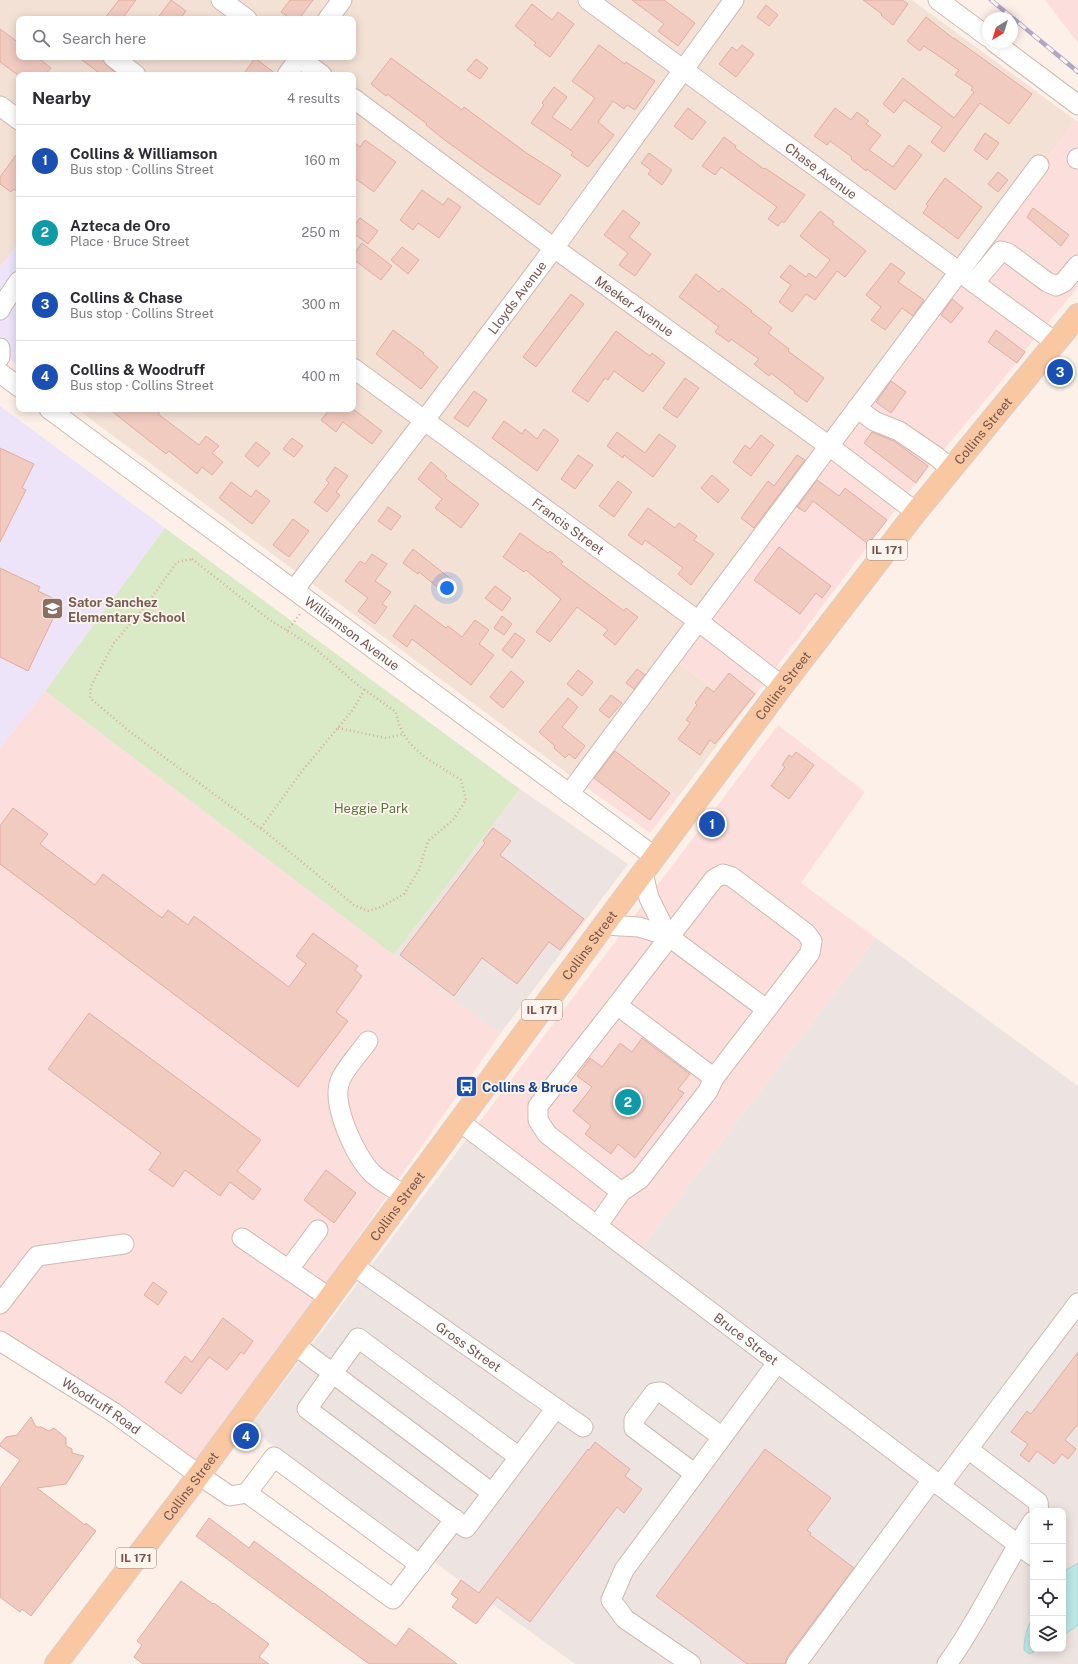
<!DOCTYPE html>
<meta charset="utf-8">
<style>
body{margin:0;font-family:"Public Sans",sans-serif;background:#f2f2f3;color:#2b2b33}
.controls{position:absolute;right:12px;bottom:12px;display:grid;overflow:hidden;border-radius:8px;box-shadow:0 2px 10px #0003}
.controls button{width:36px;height:36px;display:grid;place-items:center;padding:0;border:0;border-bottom:1px solid #e1e1e2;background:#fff;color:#2b2b33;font:20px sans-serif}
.compass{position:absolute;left:982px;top:12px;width:36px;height:36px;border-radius:50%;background:#fff;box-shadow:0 2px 10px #0003;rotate:218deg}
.you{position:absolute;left:447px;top:588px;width:14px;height:14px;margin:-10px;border:3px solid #fff;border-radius:50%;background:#1a73e8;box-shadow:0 0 0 6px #1a73e833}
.badge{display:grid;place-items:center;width:26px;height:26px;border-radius:50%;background:#0b8043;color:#fff;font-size:13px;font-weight:700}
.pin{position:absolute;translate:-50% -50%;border:2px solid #fff;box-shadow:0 1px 4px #0006}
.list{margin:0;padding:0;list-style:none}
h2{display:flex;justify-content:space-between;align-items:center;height:52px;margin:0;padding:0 16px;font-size:17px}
h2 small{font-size:13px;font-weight:400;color:#7c7c81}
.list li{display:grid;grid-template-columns:26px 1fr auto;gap:12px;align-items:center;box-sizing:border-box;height:72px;padding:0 16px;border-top:1px solid #e1e1e2}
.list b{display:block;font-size:15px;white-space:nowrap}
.list p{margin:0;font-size:13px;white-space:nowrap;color:#7c7c81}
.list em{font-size:13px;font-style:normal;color:#7c7c81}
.icon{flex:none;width:22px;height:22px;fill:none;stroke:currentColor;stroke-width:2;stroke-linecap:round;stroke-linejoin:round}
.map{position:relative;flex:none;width:1078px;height:1664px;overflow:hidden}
.search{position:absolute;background:#fff;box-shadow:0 2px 10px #0003;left:16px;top:16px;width:340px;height:44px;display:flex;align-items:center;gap:10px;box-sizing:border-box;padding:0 14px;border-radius:8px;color:#7c7c81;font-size:15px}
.panel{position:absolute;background:#fff;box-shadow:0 2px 10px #0003;left:16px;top:72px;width:340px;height:340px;border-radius:8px}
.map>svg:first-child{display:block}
.residential{fill:#f4e1d6;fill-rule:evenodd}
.commercial{fill:#fcdfdc}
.industrial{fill:#ede4e1;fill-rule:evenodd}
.education{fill:#ede4f9}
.green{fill:#dbeac6}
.water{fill:#bce6e4;stroke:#a3d7d5}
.building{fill:#f1cac0;stroke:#e3ada1}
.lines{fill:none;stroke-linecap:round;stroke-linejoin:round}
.minor-casing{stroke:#d0b9b0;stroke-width:21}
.major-casing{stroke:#d9cfcd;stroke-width:24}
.path{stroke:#d6ada3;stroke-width:2.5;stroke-dasharray:1 3;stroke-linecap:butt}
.minor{stroke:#fff;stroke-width:19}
.major{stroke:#f9c8a2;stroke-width:22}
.rail-casing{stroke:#b1a6c6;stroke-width:4.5}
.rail{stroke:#fff5ee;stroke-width:3;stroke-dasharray:9;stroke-linecap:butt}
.labels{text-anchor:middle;stroke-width:3.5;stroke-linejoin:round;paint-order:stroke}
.shield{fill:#fff5ee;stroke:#9f847d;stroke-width:1}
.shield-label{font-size:12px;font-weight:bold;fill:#76534c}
.street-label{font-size:13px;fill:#76534c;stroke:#fff5ee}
.education-label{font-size:13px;font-weight:bold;fill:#785e54;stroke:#fff5ee;text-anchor:start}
.park-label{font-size:13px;fill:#5b7541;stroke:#fff5ee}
.transit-label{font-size:13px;font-weight:bold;fill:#164399;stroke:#fff5ee;text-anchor:start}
</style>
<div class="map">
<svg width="1078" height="1664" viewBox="0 0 1078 1664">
<rect width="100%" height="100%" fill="#fcf0e8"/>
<path class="residential" d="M0 0H912L1075 120 845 434 672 658 743 711 678 797 606 746 579 782 77 409H353V75H19V242L0 267ZM19 19H353V57H19Z"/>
<path class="commercial" d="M1045 0H1078V43Z
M1075 120 1078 122V287L1026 349 1025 353 914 485 743 711 672 658 845 434Z
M45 691 500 1034 197 1468 0 1336V748Z
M778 725 865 792 801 883 876 938 632 1260 472 1132Z
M606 745 678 797 650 833 579 782Z"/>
<path class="industrial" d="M520 789 628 864 500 1034 394 955Z
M876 938 1078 1086V1664H575L249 1428 472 1132 632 1260ZM1033 1511H1063V1649H1033Z"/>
<path class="education" d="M19 242V366L0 352V267Z
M0 406 165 528 45 691 0 748Z"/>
<path class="green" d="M165 528 520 789 394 955 45 691Z"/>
<path class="water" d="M1078 1563V1625L1063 1636V1574L1066 1570Z
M1033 1617V1649H1041L1029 1654 1024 1650C1024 1638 1027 1627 1033 1617Z"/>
<path class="building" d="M119 0H136L122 19H104Z
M171 0 186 11 180 19H157Z
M290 0H313L299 19H291L281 12Z
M632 0H664L695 23 678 46 658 31 664 24Z
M863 0H902L908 4 893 25 881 15 882 14Z
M532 4 552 20 558 12 574 24 550 57 534 45 536 43 515 26Z
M766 5 778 15 769 26 757 17Z
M926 17 954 39V38L1032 94 1009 124 980 103 944 152 931 142 942 127 904 100 894 113 883 104 903 78 954 118 974 92 971 90 973 87 955 75 959 70 924 46 920 51 907 41Z
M0 29 19 43V57H37L51 68 45 75H18L0 62Z
M599 45 625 64 626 62 655 81 635 110 627 105 624 109 613 101 598 122 614 135 588 167 571 155 573 152 531 123 544 105 542 103 554 87 567 97 552 117 571 130 595 98 572 81Z
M742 45 754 54 736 77 719 64 732 47 737 51Z
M78 57H102L106 65 118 75H102Z
M255 58 276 74V75H243Z
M391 58 462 110 464 107 528 154 561 175 539 205 485 169 442 138 426 125 427 124 387 94 386 96 371 84Z
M476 59 488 68 480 79 467 70Z
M688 108 706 122 692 140 674 126Z
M835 108 851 120 857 112 869 121 866 124 881 135 869 150 893 167 909 145 922 155 895 190 867 169 866 171 851 159 852 157 830 141 827 145 814 136Z
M985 133 999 143 987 160 974 150Z
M724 137 736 146 735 148 764 169 765 168 805 195 784 223 782 221 778 226 768 219 777 207 721 167 715 175 702 166Z
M365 140 396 162 374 192 353 177V141L360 147Z
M19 151V193L14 189 11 192 0 184V177Z
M649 153 672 170 662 185 648 174 651 170 641 163Z
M998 172 1008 180 998 192 988 184Z
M945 178 982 207 958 239 923 213 928 206 926 204Z
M422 190 443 205 448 198 461 207 439 238 418 223 413 230 400 220Z
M1033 208 1069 235 1061 246 1027 217Z
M623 210 640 223 629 237 651 254 635 276 619 265 628 253 604 235Z
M820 211 834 222 832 224 866 251 845 277 837 271 815 300 806 294 792 312 779 302 791 285 780 277 790 265 806 277 809 273 816 278 830 260 800 236Z
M360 218 378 231 368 244 353 233V227Z
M362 243 392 266 381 280 353 259V255Z
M402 247 419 260 408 274 391 260Z
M891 263 905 273 898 282 924 300 913 316 902 308 885 330 871 320 881 307 866 295Z
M696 274 719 292 722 288 752 311 751 312 772 328 768 333 789 349 788 351 824 378 807 402 794 393 795 392 771 373 769 376 754 364 759 359 731 339 729 342 715 332 719 327 679 297Z
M571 294 584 304 536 367 523 357Z
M952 299 963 308 951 323 941 315Z
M393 330 424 353 423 354 438 367 421 389 376 354Z
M996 330 1025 352 1017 363 988 342Z
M616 331 650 356 652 353 665 363 643 392 614 371 608 380 605 378 588 402 572 391Z
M685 378 699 388 677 418 663 408Z
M891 381 906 392 891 413 876 402Z
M474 391 487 400 468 427 454 418Z
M109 409H162L158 414 199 445 206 436 219 446 212 453 223 462 212 475 202 467 197 474 169 451 166 454Z
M330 409H353L382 431 372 444 343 422 336 432 321 420Z
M504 421 522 434 525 429 537 439 544 429 559 440 537 471 492 438Z
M617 432 645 453 659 434 676 446 653 477 624 455 623 458 607 446Z
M872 432 894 441 928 466 916 483 864 443Z
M761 435 774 445 751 476 733 462 745 445 750 449Z
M292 438 303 446 294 457 283 449Z
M256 442 270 453 258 467 245 456Z
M0 448 34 464 22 488 26 490 0 542Z
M578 455 593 465 575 489 561 479Z
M797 455 805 460 754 528 741 518 768 481 774 486Z
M431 462 447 476 445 478 479 504 461 528 435 508 442 499 418 479Z
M335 467 348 476 336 492 340 495 327 512 314 502 329 483 326 480Z
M712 475 729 490 718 503 701 488Z
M817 480 839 496 845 488 887 520 868 544 813 501 805 512 797 507Z
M618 481 632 492 614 517 599 506Z
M231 482 251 497 256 490 270 501 252 524 219 498Z
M388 507 401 516 391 530 378 521Z
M648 508 675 528 679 523 697 536 694 540 714 554 691 585 678 574 683 568 645 540 642 545 628 535Z
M293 519 309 531 289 557 273 545Z
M520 533 548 553 550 551 563 562 561 564 624 611 626 608 638 617 615 645 603 635 608 630 577 607 550 642 536 632 561 599 526 570 524 572 503 557Z
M779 547 831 586 822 598 816 593 800 614 754 580Z
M413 549 451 579 441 590 419 572 418 574 403 563Z
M372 554 387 564 375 581 391 592 382 604 387 607 375 624 358 611 368 598 345 581 360 561 365 564Z
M0 568 40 587 38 591 61 602 28 671 0 657Z
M495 586 511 598 502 611 485 598Z
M415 605 446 628 448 626 462 637 475 620 489 630 479 644 494 655 471 685 412 639 407 647 393 636Z
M502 616 512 624 504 635 494 628Z
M515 633 525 640 512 658 502 650Z
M637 669 645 675 634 689 626 683Z
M578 670 593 682 582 696 567 684Z
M511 671 524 682 503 708 490 697Z
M729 673 755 694 715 744 710 740 700 755 678 739 690 723 686 720 697 705 695 703 707 687 714 692Z
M611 695 622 703 609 718 599 710Z
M568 698 578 707 562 727 585 746 575 759 569 754 565 758 554 748 555 746 539 732Z
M615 751 670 793 650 820 594 778Z
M796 752 814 765 789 799 771 786 785 767 782 765 789 755 792 757Z
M13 808 48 834 40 844 95 885 103 874 162 918 168 910 188 925 194 916 289 987 306 964 296 956 313 933 358 966 355 970 362 976 336 1012 348 1021 298 1087 0 864V826Z
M493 828 511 841 500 855 584 919 560 950 549 942 517 984 482 958 454 996 400 955 485 843 483 841Z
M89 1013 261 1140 237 1171 261 1189 253 1200 230 1182 220 1196 185 1170 173 1187 149 1170 161 1153 48 1069Z
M642 1038 690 1074 678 1089 684 1093 635 1158 618 1144 611 1154 585 1134 591 1126 573 1111 592 1087 577 1076 590 1058 602 1067 620 1043 632 1052Z
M326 1170 356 1193 334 1223 304 1200Z
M153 1282 167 1292 158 1305 144 1295Z
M223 1318 253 1341 244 1354 241 1352 227 1370 209 1357 181 1394 165 1382 185 1356 192 1362Z
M1078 1352V1424L1065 1440 1076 1449 1068 1459 1062 1454 1054 1464 1037 1451 1029 1462 1020 1455 1028 1444 1011 1432 1027 1411 1031 1414Z
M31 1417 36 1427H41L49 1431 54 1428 66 1438V1446L72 1449V1453L84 1456 66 1484 37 1488 85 1525 86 1523 96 1531 31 1616 22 1609 20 1612 0 1597V1488L20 1460 0 1446V1444L6 1437 17 1435Z
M595 1442 630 1469 625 1476 642 1489 624 1513 617 1507 530 1622 497 1597 476 1624 452 1607 458 1599 451 1594 461 1580 479 1593 588 1449 589 1450Z
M765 1449 831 1498 807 1530 811 1533 810 1535 854 1568 787 1657 785 1664H747L656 1596Z
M209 1518 249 1548 254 1541 396 1646 409 1628 457 1664H369L196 1536Z
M181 1581 213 1604 214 1603 269 1644 259 1657 269 1664H143L134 1657 142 1645 137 1641Z"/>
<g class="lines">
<defs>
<g id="minor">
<path d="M221 0 247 19"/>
<path id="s1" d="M588 0 1055 342"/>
<path d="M938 0 988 37"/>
<path d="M328 19 342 0"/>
<path d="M994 42 1078 105"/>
<path d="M113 57 136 75"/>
<path d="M298 57 322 75"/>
<path d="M287 75 300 57"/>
<path id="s2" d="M353 98 554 248 829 446 916 512"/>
<path d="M0 106 19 120"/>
<path d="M1077 159 1078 158"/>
<path d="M974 283 1001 251 1008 253 1047 282 1056 286 1064 282 1078 265"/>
<path d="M0 310 3 304 19 281"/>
<path d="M0 348V357"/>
<path id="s3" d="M353 368 698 621 782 686"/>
<path d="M0 373 19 387"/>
<path d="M857 408 874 421 899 431 937 457 951 469"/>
<path id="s4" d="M49 409 655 857"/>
<path id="s5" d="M294 590 424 421 554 248 734 0"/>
<path d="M569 794 1039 165"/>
<path d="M643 873 649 898 668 936"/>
<path d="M723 874 732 877 806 933 812 941 810 953 714 1078 617 1005 714 879Z"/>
<path d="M604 925 639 927 668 936 766 1009"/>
<path d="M368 1041C361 1051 343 1071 340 1081 331 1104 355 1156 372 1173 381 1182 394 1188 405 1196"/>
<path id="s6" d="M460 1122 1033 1556"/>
<path d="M621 1192 640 1179 708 1091 714 1078"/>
<path d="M597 1226 621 1192 547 1134 538 1120V1106L617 1005"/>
<path d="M242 1238 330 1298"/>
<path id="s7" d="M354 1266 583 1427"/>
<path d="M289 1269 318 1230"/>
<path d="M0 1304 37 1256 124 1244"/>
<path id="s8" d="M0 1341 113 1412 199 1475 230 1496 247 1493 393 1599 455 1519"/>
<path d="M295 1345 492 1493"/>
<path d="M968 1449 1038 1502 1039 1511"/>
<path d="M519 1457 358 1338 307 1409 466 1528 556 1408"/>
<path d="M695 1474 634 1428V1420L654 1393 661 1392 722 1437"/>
<path d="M940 1486 1078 1303"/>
<path d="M247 1493 274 1457 420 1565"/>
<path d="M691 1664 625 1619 611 1600 624 1570 777 1363"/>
<path d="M796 1664 932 1480"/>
<path d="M947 1664C980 1619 1002 1567 1033 1521"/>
</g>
<g id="major">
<path id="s9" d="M56 1664 199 1475 604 925 782 686 916 512 1078 315"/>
</g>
</defs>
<use href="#minor" class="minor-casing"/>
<use href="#major" class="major-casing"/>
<path class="path" d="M192 559 267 618 313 647 358 685 396 712C402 749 432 761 461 780L466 800 453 820 428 841 419 870 404 894 381 907 368 911 354 905 268 834 129 731 90 698 91 686 114 643 147 604 177 562Z
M287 631 300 614
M338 728 386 738 404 734
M261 828 302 771 352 711 365 689"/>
<use href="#minor" class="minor"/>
<use href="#major" class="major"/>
<defs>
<path id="rail" d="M991 0 1078 72"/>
</defs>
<use href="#rail" class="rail-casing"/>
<use href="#rail" class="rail"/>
</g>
<defs>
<symbol id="school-square" viewBox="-11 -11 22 22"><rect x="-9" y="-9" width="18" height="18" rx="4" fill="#8d6e63" stroke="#fff5ee"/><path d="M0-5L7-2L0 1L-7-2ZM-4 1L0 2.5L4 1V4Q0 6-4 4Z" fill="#fff"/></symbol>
<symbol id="bus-square" viewBox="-11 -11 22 22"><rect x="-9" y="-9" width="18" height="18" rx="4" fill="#1a4fb4" stroke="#fff5ee"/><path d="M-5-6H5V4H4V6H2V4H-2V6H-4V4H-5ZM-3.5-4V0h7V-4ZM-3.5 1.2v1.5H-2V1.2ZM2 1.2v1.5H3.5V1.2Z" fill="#fff"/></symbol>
</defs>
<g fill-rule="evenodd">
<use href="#school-square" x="40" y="596" width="25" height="25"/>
<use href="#bus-square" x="454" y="1074" width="25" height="25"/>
</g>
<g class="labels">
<g class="shield">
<rect x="867" y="540" width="40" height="20" rx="3"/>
<rect x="522" y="1000" width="40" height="20" rx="3"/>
<rect x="116" y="1548" width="40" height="20" rx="3"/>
</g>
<g class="shield-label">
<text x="887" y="554">IL 171</text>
<text x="542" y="1014">IL 171</text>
<text x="136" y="1562">IL 171</text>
</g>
<g class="street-label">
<text dy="5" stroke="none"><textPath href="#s1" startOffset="289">Chase Avenue</textPath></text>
<text dy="5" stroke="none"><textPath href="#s5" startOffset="368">Lloyds Avenue</textPath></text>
<text dy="5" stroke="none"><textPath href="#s2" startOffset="350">Meeker Avenue</textPath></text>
<text dy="5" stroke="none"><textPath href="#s9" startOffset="1543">Collins Street</textPath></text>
<text dy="5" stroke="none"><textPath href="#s3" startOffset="267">Francis Street</textPath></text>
<text dy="5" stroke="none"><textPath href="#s4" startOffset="377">Williamson Avenue</textPath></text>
<text dy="5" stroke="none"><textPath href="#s9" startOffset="1219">Collins Street</textPath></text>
<text dy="5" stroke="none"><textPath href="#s9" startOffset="895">Collins Street</textPath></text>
<text dy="5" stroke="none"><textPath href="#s9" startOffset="571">Collins Street</textPath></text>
<text dy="5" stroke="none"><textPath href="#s6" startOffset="359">Bruce Street</textPath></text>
<text dy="5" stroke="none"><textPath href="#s7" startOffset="140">Gross Street</textPath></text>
<text dy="5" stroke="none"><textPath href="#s8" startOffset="120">Woodruff Road</textPath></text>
<text dy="5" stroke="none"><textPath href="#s9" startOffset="223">Collins Street</textPath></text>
</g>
<g class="education-label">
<text x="68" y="607">Sator Sanchez<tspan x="68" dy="15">Elementary School</tspan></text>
</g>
<g class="park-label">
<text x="371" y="813">Heggie Park</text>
</g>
<g class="transit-label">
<text x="482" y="1092">Collins &amp; Bruce</text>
</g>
</g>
</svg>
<div class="controls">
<button>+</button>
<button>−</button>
<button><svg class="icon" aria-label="locate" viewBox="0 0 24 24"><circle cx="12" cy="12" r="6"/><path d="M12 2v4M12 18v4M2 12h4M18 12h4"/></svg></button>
<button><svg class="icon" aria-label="layers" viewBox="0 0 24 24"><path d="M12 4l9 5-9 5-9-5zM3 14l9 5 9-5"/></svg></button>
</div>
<svg class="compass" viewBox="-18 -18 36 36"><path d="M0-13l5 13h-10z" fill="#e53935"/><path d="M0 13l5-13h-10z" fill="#7c7c81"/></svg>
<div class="you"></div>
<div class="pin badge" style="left:712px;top:824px;background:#1a4fb4">1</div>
<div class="pin badge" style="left:628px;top:1102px;background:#0f9aa8">2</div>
<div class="pin badge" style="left:1060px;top:372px;background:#1a4fb4">3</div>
<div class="pin badge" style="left:246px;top:1436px;background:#1a4fb4">4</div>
<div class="search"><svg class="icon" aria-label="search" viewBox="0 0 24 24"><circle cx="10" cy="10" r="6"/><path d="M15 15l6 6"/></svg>Search here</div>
<section class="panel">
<h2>Nearby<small>4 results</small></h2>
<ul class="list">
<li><span class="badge" style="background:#1a4fb4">1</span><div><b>Collins &amp; Williamson</b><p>Bus stop · Collins Street</p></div><em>160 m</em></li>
<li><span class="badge" style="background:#0f9aa8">2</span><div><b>Azteca de Oro</b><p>Place · Bruce Street</p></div><em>250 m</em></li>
<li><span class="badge" style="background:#1a4fb4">3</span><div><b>Collins &amp; Chase</b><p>Bus stop · Collins Street</p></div><em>300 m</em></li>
<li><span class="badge" style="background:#1a4fb4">4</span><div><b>Collins &amp; Woodruff</b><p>Bus stop · Collins Street</p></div><em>400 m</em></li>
</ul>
</section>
</div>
